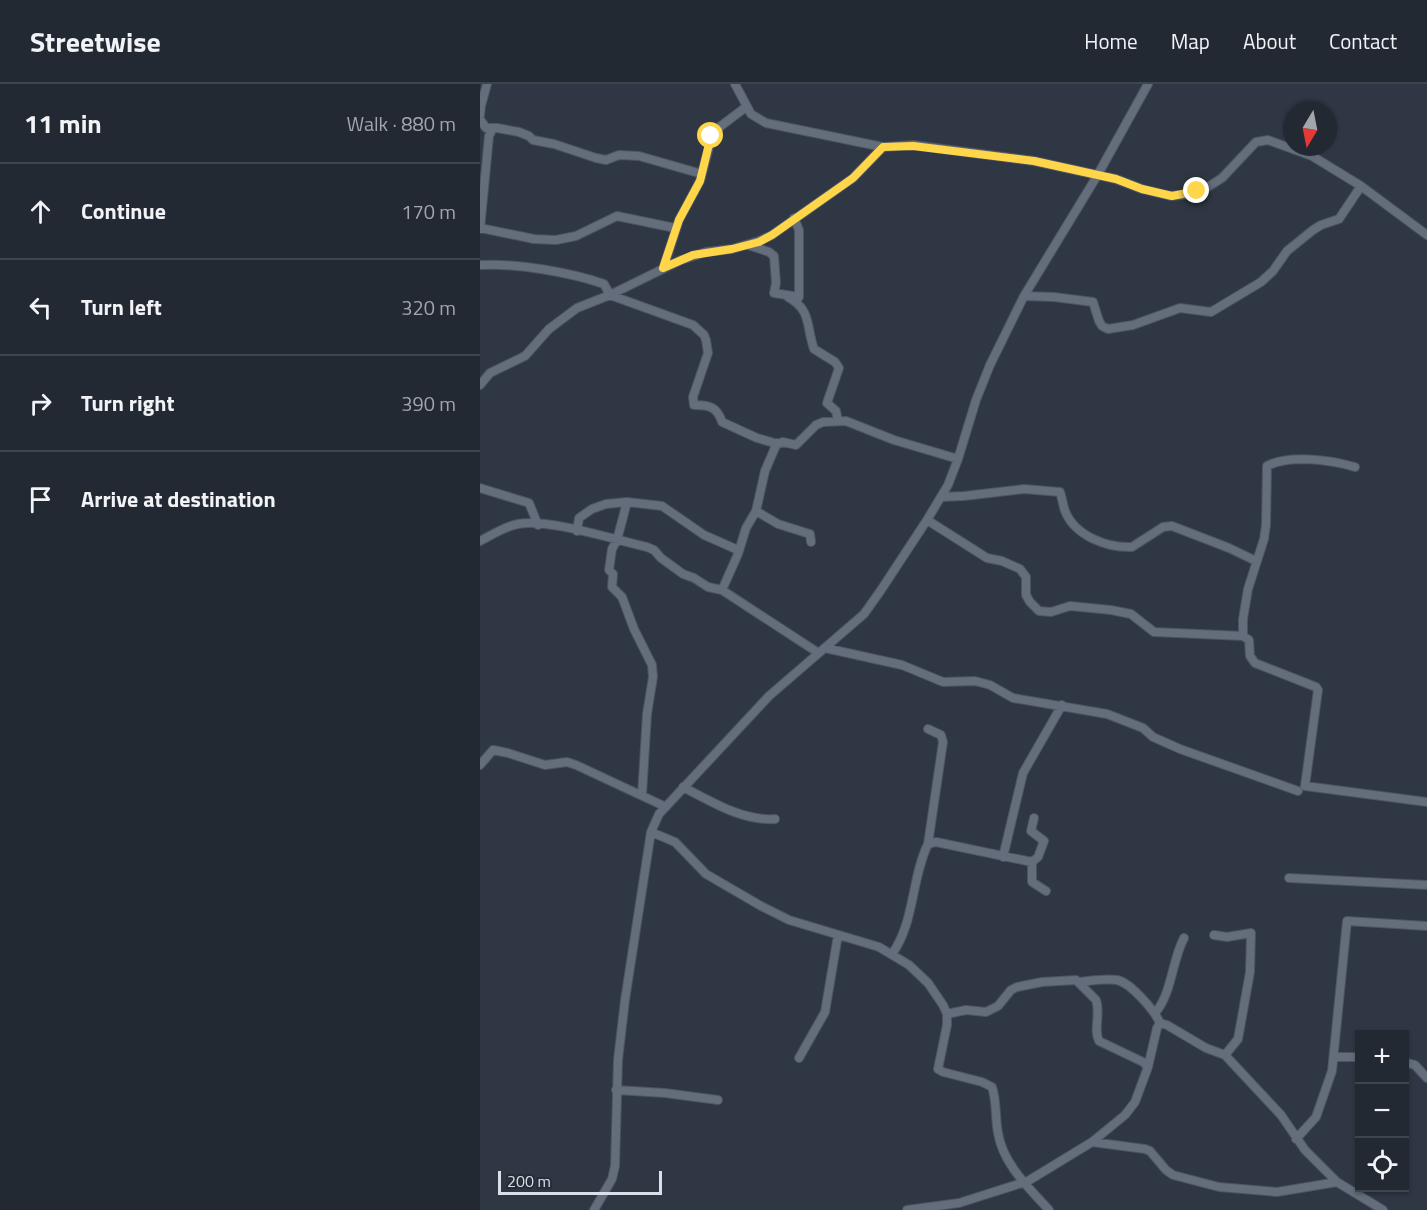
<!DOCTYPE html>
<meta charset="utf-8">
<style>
body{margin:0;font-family:"Titillium Web",sans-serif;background:#2a313a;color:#f1f3f6}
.controls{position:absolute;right:18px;bottom:18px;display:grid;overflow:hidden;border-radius:0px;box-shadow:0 2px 4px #0004}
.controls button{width:54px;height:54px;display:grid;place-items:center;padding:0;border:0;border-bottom:2px solid #3f454d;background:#222932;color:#f1f3f6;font:30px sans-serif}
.compass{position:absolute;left:803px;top:18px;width:54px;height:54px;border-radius:50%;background:#222932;box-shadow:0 2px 4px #0004;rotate:190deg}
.scale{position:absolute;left:18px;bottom:15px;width:164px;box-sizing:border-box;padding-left:6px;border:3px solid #dbe0e8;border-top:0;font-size:16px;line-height:21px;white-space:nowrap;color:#dbe0e8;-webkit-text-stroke:4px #252d39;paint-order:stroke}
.stop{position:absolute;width:18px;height:18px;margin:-14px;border:4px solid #ffd54a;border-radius:50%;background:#fff}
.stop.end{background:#ffd54a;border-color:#fff;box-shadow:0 2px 6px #0008}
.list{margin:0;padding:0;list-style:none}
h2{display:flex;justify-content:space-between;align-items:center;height:78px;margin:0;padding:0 24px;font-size:26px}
h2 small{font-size:20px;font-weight:400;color:#a2a6ac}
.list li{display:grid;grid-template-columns:39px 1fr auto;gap:18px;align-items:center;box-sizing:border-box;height:96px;padding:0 24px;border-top:2px solid #3f454d}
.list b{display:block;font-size:22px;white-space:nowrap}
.list em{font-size:20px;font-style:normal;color:#a2a6ac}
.icon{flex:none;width:33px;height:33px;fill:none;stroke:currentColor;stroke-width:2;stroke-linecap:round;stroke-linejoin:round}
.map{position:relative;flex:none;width:947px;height:1126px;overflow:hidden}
header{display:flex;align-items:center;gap:36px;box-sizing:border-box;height:84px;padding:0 30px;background:#222932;border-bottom:2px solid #3f454d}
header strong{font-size:28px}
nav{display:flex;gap:33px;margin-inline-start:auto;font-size:21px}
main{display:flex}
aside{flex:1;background:#222932}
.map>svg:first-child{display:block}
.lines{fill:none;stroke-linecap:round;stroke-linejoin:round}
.minor-casing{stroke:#4d545e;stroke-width:10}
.minor{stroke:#646d7b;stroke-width:8}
.route{stroke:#ffd54a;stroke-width:8}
</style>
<header>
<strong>Streetwise</strong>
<nav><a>Home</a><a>Map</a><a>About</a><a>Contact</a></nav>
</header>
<main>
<aside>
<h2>11 min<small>Walk · 880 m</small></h2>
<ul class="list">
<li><svg class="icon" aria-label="ahead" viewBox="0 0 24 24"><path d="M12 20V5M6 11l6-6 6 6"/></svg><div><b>Continue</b></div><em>170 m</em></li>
<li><svg class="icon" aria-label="left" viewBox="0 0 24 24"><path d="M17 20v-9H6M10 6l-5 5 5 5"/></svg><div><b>Turn left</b></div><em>320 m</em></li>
<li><svg class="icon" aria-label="right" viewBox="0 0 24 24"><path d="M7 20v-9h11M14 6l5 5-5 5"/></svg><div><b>Turn right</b></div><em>390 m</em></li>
<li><svg class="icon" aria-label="arrive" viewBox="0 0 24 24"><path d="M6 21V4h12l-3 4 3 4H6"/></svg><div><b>Arrive at destination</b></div></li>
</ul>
</aside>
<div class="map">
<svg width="947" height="1126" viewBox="0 0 947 1126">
<rect width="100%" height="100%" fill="#2e3743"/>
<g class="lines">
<defs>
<path id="minor" d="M255 0 271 30 286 39 403 63 433 61 554 77 636 95 662 105 691 112 709 110 728 103 742 94 776 58 788 56 832 72 881 102 947 151
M0 31 1 22 7 0
M0 35 6 44H17L39 48 49 52 53 56 74 60 116 74 126 76 139 71 159 72 222 90
M0 144 54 155 76 156 96 152 137 132 195 144
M0 145 9 52 13 44
M268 161 289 168 294 172 296 199 294 209 319 213V146L314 134
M0 181C36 179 89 188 124 200L130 211 213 241 224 251 226 256 228 269 213 313 214 321C230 321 237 323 242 338L277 354 298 360 303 358 316 361 336 341 343 338 366 337 414 356 478 375
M183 185 199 136 220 97 233 48 266 23
M544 212 574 213 613 218 619 237 622 242 628 245 653 241 700 224 731 228 781 198 793 187 807 167 833 146 841 141 859 135 881 102
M308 213C332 226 326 243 334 265L355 278 359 284 347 319 356 327 358 337
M0 301 10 289 45 272 69 245 97 224 130 211 201 176 226 168 252 165 279 157 292 151 373 94 403 63
M0 404 49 419 58 441
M462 413 484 412 544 405 580 408C582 414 583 421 585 427 595 452 627 464 652 463L683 443 692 442 749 464 776 477
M147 418 137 456 132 465 129 486 133 490 132 503 142 513 154 545 172 581 173 593 167 630 162 711
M276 427 298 440 330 450 331 458
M447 436 507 474 522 477 540 485 546 493V511L550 518 559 527 571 528 590 522 631 526 651 530 674 548 763 552 769 556 770 572 775 579 836 603 838 606 825 702 947 718
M97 447 99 434 112 425 126 420 147 418 182 422 224 451 258 466
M0 457C12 451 25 442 38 440 68 434 135 456 167 463L174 466 181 474 203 490 214 494 228 503 242 506 337 568
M242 506 258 470 266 444 276 427 285 387 297 359
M763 552V535L768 505 784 455 786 441 787 382C809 370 851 376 875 383
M345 564 422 581 463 598 495 597 510 601 533 614 627 630 663 644 673 653 700 665 818 707
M0 681 13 666 28 669 65 681 87 678 96 681 186 723
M203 703C232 718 262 737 295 735
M171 748 195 758 226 790 281 822 309 836 399 863 429 881 448 899 463 921 467 930V941L458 985 463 988 502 998 512 1003C517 1017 515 1035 518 1049 523 1080 549 1104 569 1126
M448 760 463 658 461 651 448 645
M523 773 543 689 582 621
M552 778V798L566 807
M809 794 947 801
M734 851 747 853 771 849 770 888 758 955 745 971
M412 870C435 838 431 795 448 760L456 758 552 778 558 773 564 757 551 747 554 734
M675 929C692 910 692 876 704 854
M467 930 486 926 506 928 518 922 531 906 537 903 562 898 596 896 616 916C621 930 613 945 619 957L663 978 668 983
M680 939 687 941 726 964 745 971 801 1031 825 1066 857 1098
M854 973H880
M319 974 345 928 358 851
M924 978 935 981 947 994
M136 1006 185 1009 238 1016
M816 1055 836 1033 852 987 867 837 947 842
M612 1058 665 1065 670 1067 686 1086 693 1091 739 1103 797 1108 857 1098 903 1126
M114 1126 132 1095 135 1082 138 976 145 916 171 748 179 730 289 612 384 530 401 506 447 436 468 401 478 375 496 316 510 281 544 212 617 92 668 0
M427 1126 479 1119 548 1097 612 1058 645 1031 655 1018 668 983 677 944 680 939C674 926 651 899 637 896 625 894 610 897 598 898"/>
</defs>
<use href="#minor" class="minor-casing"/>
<use href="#minor" class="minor"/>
</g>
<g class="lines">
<path class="route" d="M231 52 220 97 199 136 183 184 213 171 252 165 279 158 292 151 373 94 403 63 433 62 554 77 636 95 662 105 692 112 717 107"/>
</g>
</svg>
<div class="controls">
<button>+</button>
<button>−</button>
<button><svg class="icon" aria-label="locate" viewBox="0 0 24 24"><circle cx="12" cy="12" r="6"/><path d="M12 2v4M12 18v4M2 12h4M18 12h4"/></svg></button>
</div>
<svg class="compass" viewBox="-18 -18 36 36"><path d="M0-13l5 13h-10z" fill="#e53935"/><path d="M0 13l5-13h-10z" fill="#a2a6ac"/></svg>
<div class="scale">200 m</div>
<div class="stop" style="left:231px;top:52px"></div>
<div class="stop end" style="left:717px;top:107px"></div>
</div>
</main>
